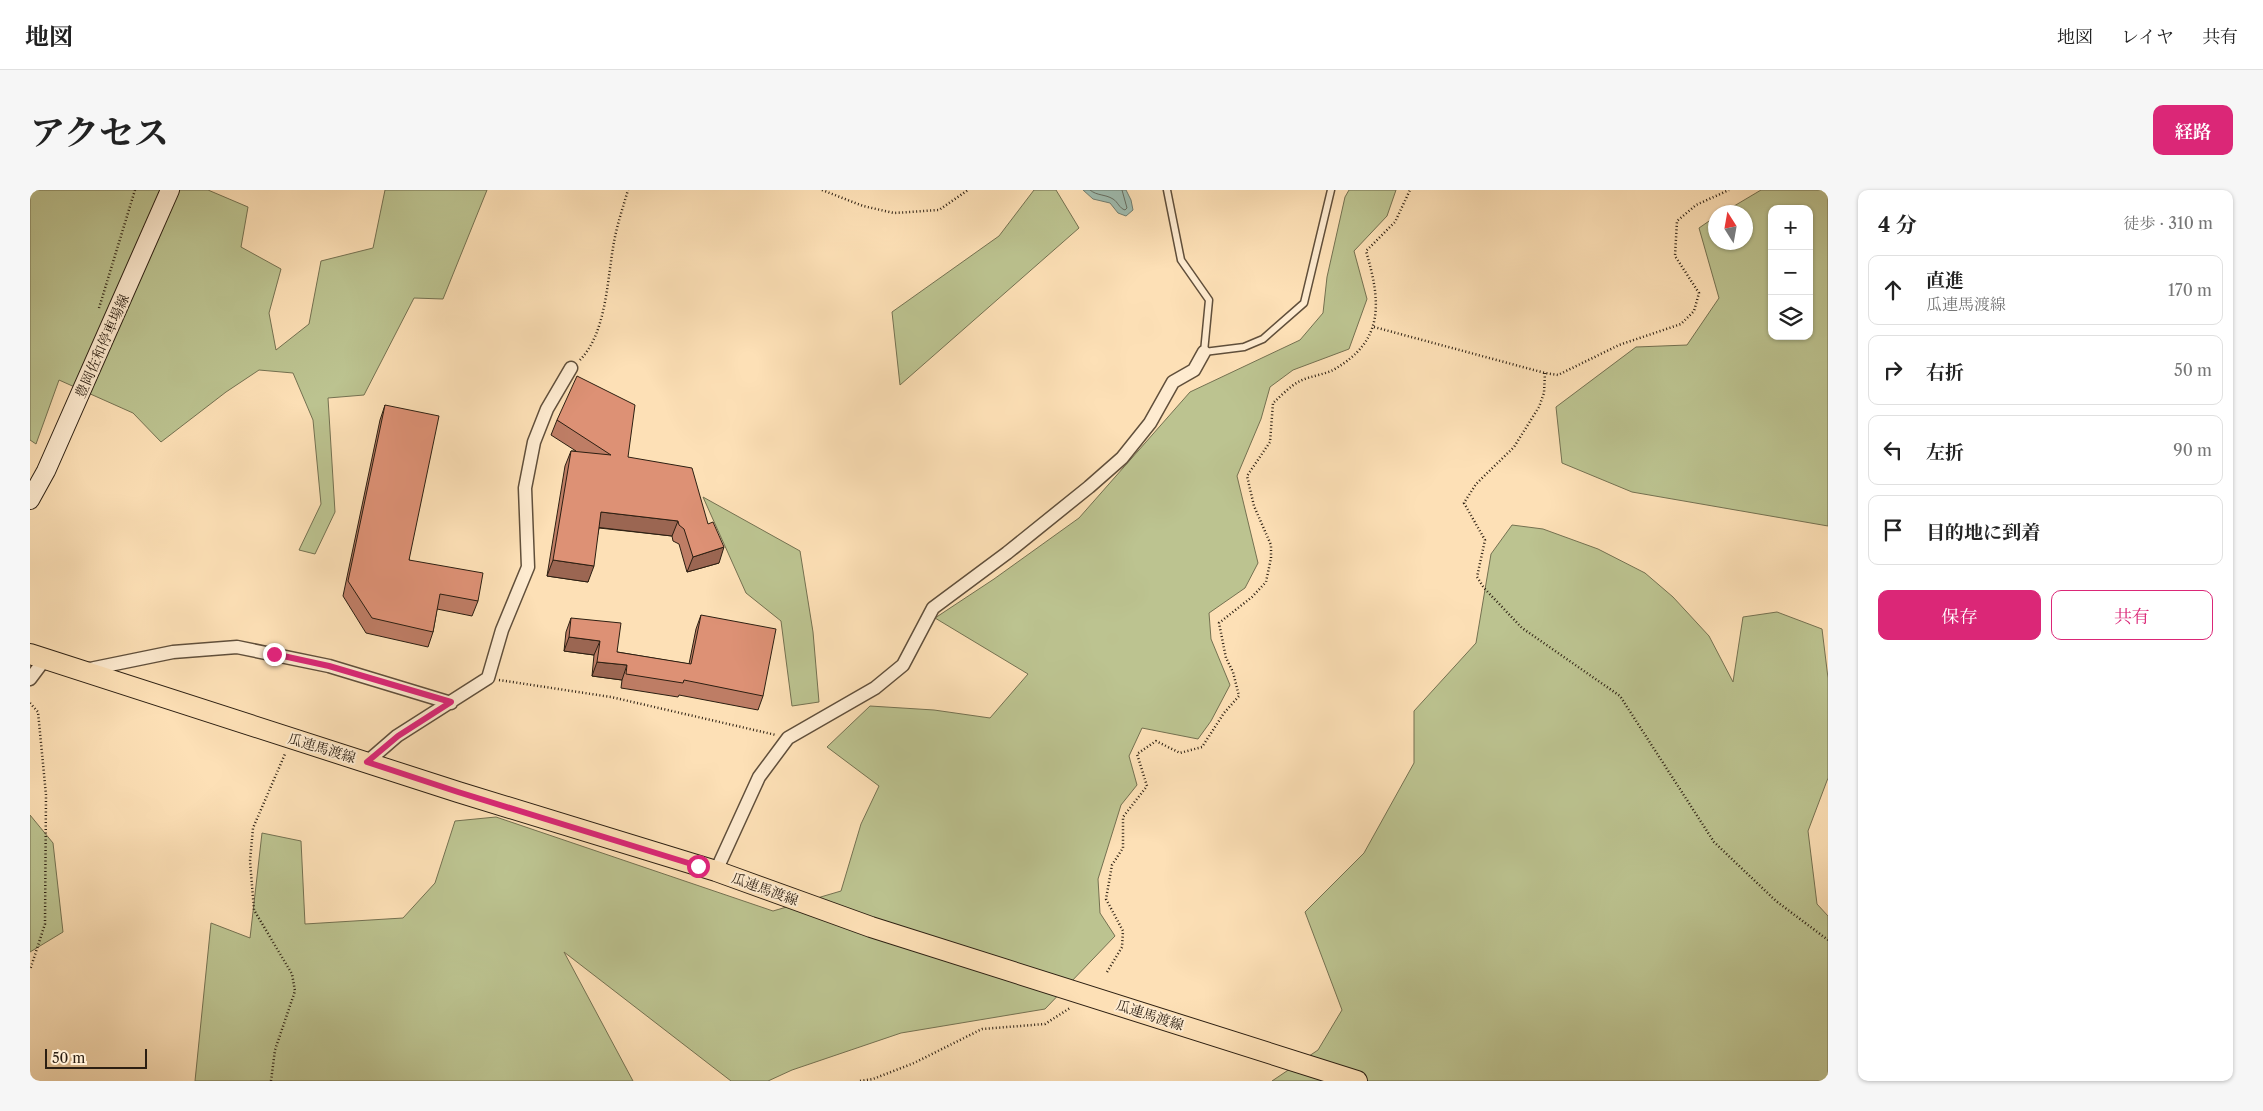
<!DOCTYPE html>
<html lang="ja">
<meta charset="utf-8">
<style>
body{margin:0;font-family:"Libre Caslon Text","Noto Serif JP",serif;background:#f6f6f6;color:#222}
.controls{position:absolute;right:15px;top:15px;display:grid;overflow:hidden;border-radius:10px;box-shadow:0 1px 4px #0004}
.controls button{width:45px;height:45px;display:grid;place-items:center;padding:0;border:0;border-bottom:1px solid #e0e0e0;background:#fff;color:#222;font:25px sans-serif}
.compass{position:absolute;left:1678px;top:15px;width:45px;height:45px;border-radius:50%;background:#fff;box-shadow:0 1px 4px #0004;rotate:349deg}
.scale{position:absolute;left:15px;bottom:12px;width:102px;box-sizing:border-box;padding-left:5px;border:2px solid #2c1f12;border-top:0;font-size:14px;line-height:18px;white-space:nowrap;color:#2c1f12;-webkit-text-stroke:4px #feebd0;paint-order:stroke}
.stop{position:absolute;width:15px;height:15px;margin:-11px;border:4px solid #db2777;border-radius:50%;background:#fff}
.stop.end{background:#db2777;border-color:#fff;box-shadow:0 1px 5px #0008}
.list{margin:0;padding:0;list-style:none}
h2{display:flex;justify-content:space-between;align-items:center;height:65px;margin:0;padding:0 20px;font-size:21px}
h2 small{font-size:16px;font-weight:400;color:#767676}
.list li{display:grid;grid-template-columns:32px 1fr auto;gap:15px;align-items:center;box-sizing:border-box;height:70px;margin:0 10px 10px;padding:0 10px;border:1px solid #e0e0e0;border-radius:10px}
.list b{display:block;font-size:19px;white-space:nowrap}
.list p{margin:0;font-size:16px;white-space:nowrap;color:#767676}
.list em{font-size:16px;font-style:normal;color:#767676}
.actions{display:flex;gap:10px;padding:15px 20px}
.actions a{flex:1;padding:11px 0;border:1px solid #db2777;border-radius:10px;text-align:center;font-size:18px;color:#db2777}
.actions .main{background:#db2777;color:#fff}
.icon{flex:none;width:28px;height:28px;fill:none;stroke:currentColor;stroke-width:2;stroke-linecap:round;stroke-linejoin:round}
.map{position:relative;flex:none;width:1798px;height:891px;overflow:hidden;border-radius:10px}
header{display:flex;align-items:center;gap:30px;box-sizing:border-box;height:70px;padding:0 25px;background:#fff;border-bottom:1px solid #e0e0e0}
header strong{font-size:24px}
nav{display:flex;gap:28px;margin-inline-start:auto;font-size:18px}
.intro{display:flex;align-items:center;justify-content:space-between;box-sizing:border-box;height:120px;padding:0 30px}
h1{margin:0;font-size:35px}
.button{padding:12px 22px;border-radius:10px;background:#db2777;color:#fff;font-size:18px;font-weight:700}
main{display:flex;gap:30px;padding:0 30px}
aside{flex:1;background:#fff;border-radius:10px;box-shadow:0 1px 4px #0004}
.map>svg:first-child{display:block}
.green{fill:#bcc390;stroke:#747151;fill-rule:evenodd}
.water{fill:#9fbdb1;stroke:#717e71}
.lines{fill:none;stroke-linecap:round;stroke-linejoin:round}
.shore{stroke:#666e62;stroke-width:1}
.lane-casing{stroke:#604f3b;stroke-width:9}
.street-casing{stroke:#604f3b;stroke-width:15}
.secondary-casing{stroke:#2c1f12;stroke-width:20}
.primary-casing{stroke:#2c1f12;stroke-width:22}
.path{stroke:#2c1f12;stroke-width:2.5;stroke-dasharray:1 2.5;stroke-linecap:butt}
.lane{stroke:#feebd0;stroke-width:6}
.street{stroke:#feebd0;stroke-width:12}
.secondary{stroke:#feebd0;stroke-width:18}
.primary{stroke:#fde0b6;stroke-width:20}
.wall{fill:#be7d65;stroke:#2c1f12}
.shaded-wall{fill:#9b6652;stroke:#2c1f12}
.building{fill:#dd9175;stroke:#2c1f12}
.route{stroke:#db2777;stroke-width:6}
.labels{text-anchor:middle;stroke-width:4;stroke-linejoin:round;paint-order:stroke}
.street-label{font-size:14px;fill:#2c1f12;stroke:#feebd0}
</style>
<header>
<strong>地図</strong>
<nav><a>地図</a><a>レイヤ</a><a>共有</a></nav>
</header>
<div class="intro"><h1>アクセス</h1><a class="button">経路</a></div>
<main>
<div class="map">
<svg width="1798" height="891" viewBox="0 0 1798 891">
<rect width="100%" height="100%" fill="#fde0b6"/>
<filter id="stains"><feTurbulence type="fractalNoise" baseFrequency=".004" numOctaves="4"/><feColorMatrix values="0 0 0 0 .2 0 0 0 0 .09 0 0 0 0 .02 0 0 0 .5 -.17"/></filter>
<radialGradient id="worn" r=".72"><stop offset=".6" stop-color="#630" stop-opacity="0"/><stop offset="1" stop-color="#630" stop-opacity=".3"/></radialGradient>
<path class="green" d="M0 0H178L218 17 211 57 251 79 239 123 246 160 279 134 291 71 343 58 355 0H457L413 109 384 108 334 205 298 208 305 322 285 364 269 360 291 314 283 230 263 183 229 180 196 202 131 252 103 223 29 190 6 254 0 250Z
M1004 0H1026L1049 38 870 195 862 122 969 46Z
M1319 0H1366L1357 26 1324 61 1337 109 1319 159 1263 180 1240 197 1231 229 1207 286 1228 373 1215 398 1179 423 1181 449 1200 495 1181 531 1168 549 1112 538 1099 566 1107 595 1091 615 1068 689 1070 723 1085 746 1015 819 871 843 762 880 738 891H701L534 762 603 891H165L181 733 220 748 232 643 271 651 275 734 373 728 405 693 425 631 466 627 743 721 811 701 831 634 849 596 797 557 840 516 904 520 960 528 998 484 905 428 964 389 1049 328 1160 202 1270 150 1293 123 1297 87 1315 7Z
M1731 0H1798V336L1602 302 1532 273 1526 217 1606 157 1657 155 1689 108 1669 38 1685 27 1686 52H1716V22H1694ZM1742 19H1779V146H1742Z
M673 307 770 361 783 442 789 512 762 516 751 431 716 403Z
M1482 335 1513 339 1568 359 1615 383 1643 407 1679 446 1703 492 1713 427 1747 422 1792 439 1798 488V588L1778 641 1787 714 1798 726V891H1242L1288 860 1312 820 1275 722 1334 663 1384 573V521L1446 453 1461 364Z
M0 625 23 653 33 742 0 762Z"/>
<path class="water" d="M1053 0H1096L1101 10 1103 20 1096 26 1088 23 1080 13 1063 9Z"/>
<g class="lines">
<path class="shore" d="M1060 0C1067 6 1075 4 1083 9 1088 12 1089 18 1095 20L1097 18 1092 0"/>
<defs>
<path id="lane" d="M1137 0 1151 70 1179 110 1174 162 1214 157 1233 149 1274 113 1301 0"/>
<path id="street" d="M55 480 143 462 207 457 299 476 421 513
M0 489 15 469
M337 572 367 546 458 488 472 440 498 377 495 298 504 252 517 219 541 178
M686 681 729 587 758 548 845 498 873 475 903 418 977 363 1059 297 1092 268 1120 233 1143 192 1164 180 1174 162"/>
<path id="secondary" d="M0 310 16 281 140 0"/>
<path id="primary" d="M0 464 428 602 686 681 841 737 1327 891"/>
</defs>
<use href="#lane" class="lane-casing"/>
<use href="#street" class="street-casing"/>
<use href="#secondary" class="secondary-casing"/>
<use href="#primary" class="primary-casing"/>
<path class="path" d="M792 0 833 16 864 23 909 20 938 0
M69 118 105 0
M1344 137 1515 183 1528 185 1589 155 1651 134 1664 121 1669 103 1645 66 1647 31 1666 15 1699 0
M550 170C577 142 577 89 584 52 587 35 593 17 598 0
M1515 183 1514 203 1509 217 1484 257 1446 294 1434 313 1455 350 1447 387 1454 398 1492 438 1590 506 1684 652 1746 711 1798 750
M469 490 581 507 746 545
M0 513 8 522 16 605 15 734 0 780
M1077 782 1092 757 1093 741 1076 709 1082 675 1093 658V627L1117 596 1107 564 1126 551 1150 563 1172 557 1194 523 1209 506 1203 482 1196 468 1189 433 1222 407 1236 392 1241 368V355L1224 316 1217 286 1240 252 1243 213C1251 206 1260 196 1270 191 1280 186 1293 185 1303 180 1355 151 1351 112 1336 61L1365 32 1380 0
M241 891 245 860 265 801 262 784 224 720 220 671 223 638 255 564
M830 891 843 889 884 873 952 839 1015 834 1040 818"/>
<use href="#lane" class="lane"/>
<use href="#street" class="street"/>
<use href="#secondary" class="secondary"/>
<use href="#primary" class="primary"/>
</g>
<path class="wall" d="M355 215 379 370 448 411 442 426 407 419 403 442 398 457 336 443 313 406 350 230Z
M527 230 598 267 689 373 657 382 649 354 643 351 642 346 569 338 558 392 517 386 535 276 541 261H546L521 245Z
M671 425 733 506 728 520 649 505 648 507 591 498 592 490 562 486 564 465 534 461 536 442 541 428 587 462 659 474 666 439Z"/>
<path class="shaded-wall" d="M571 322 648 331 642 346 565 337Z
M694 357 689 373 657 382 663 367Z
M523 370 564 376 558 392 517 386Z
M539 447 570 451 564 465 534 461Z
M567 472 597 475 592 490 562 486Z"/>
<path class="building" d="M547 186 605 215 598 267 662 278 678 334 683 332 694 357 663 367 654 339 649 335 648 331 571 322 564 376 523 370 541 261 581 265 527 230Z
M355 215 409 226 379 370 453 383 448 411 410 404 403 442 342 428 318 391Z
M671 425 746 439 733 506 654 490 653 493 596 484 597 475 567 472 570 451 539 447 541 428 591 433 587 462 661 474Z"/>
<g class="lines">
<path class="route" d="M244 464 299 476 421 512 368 546 337 572 428 602 668 676"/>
</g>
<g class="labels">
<g class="street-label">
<text transform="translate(72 156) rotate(-66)" y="5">豊岡佐和停車場線</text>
<text transform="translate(292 558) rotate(17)" y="5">瓜連馬渡線</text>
<text transform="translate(735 699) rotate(20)" y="5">瓜連馬渡線</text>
<text transform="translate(1120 825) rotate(18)" y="5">瓜連馬渡線</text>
</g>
</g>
<rect width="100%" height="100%" filter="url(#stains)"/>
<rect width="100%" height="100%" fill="url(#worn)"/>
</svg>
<div class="controls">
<button>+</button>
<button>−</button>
<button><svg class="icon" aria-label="layers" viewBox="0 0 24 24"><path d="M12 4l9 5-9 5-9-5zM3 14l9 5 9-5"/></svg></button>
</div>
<svg class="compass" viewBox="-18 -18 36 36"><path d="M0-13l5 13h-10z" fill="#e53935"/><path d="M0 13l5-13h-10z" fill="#767676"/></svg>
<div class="scale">50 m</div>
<div class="stop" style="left:668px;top:676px"></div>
<div class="stop end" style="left:244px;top:464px"></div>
</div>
<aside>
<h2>4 分<small>徒歩 · 310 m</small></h2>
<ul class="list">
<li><svg class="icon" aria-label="ahead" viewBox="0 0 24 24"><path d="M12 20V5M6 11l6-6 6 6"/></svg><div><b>直進</b><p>瓜連馬渡線</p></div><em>170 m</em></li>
<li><svg class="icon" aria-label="right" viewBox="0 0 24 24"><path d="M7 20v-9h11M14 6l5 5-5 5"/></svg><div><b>右折</b></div><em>50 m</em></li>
<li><svg class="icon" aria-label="left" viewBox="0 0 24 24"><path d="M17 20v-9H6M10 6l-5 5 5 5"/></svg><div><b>左折</b></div><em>90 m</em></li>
<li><svg class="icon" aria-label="arrive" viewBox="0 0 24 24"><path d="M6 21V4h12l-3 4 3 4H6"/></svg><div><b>目的地に到着</b></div></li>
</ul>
<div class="actions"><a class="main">保存</a><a>共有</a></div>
</aside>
</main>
